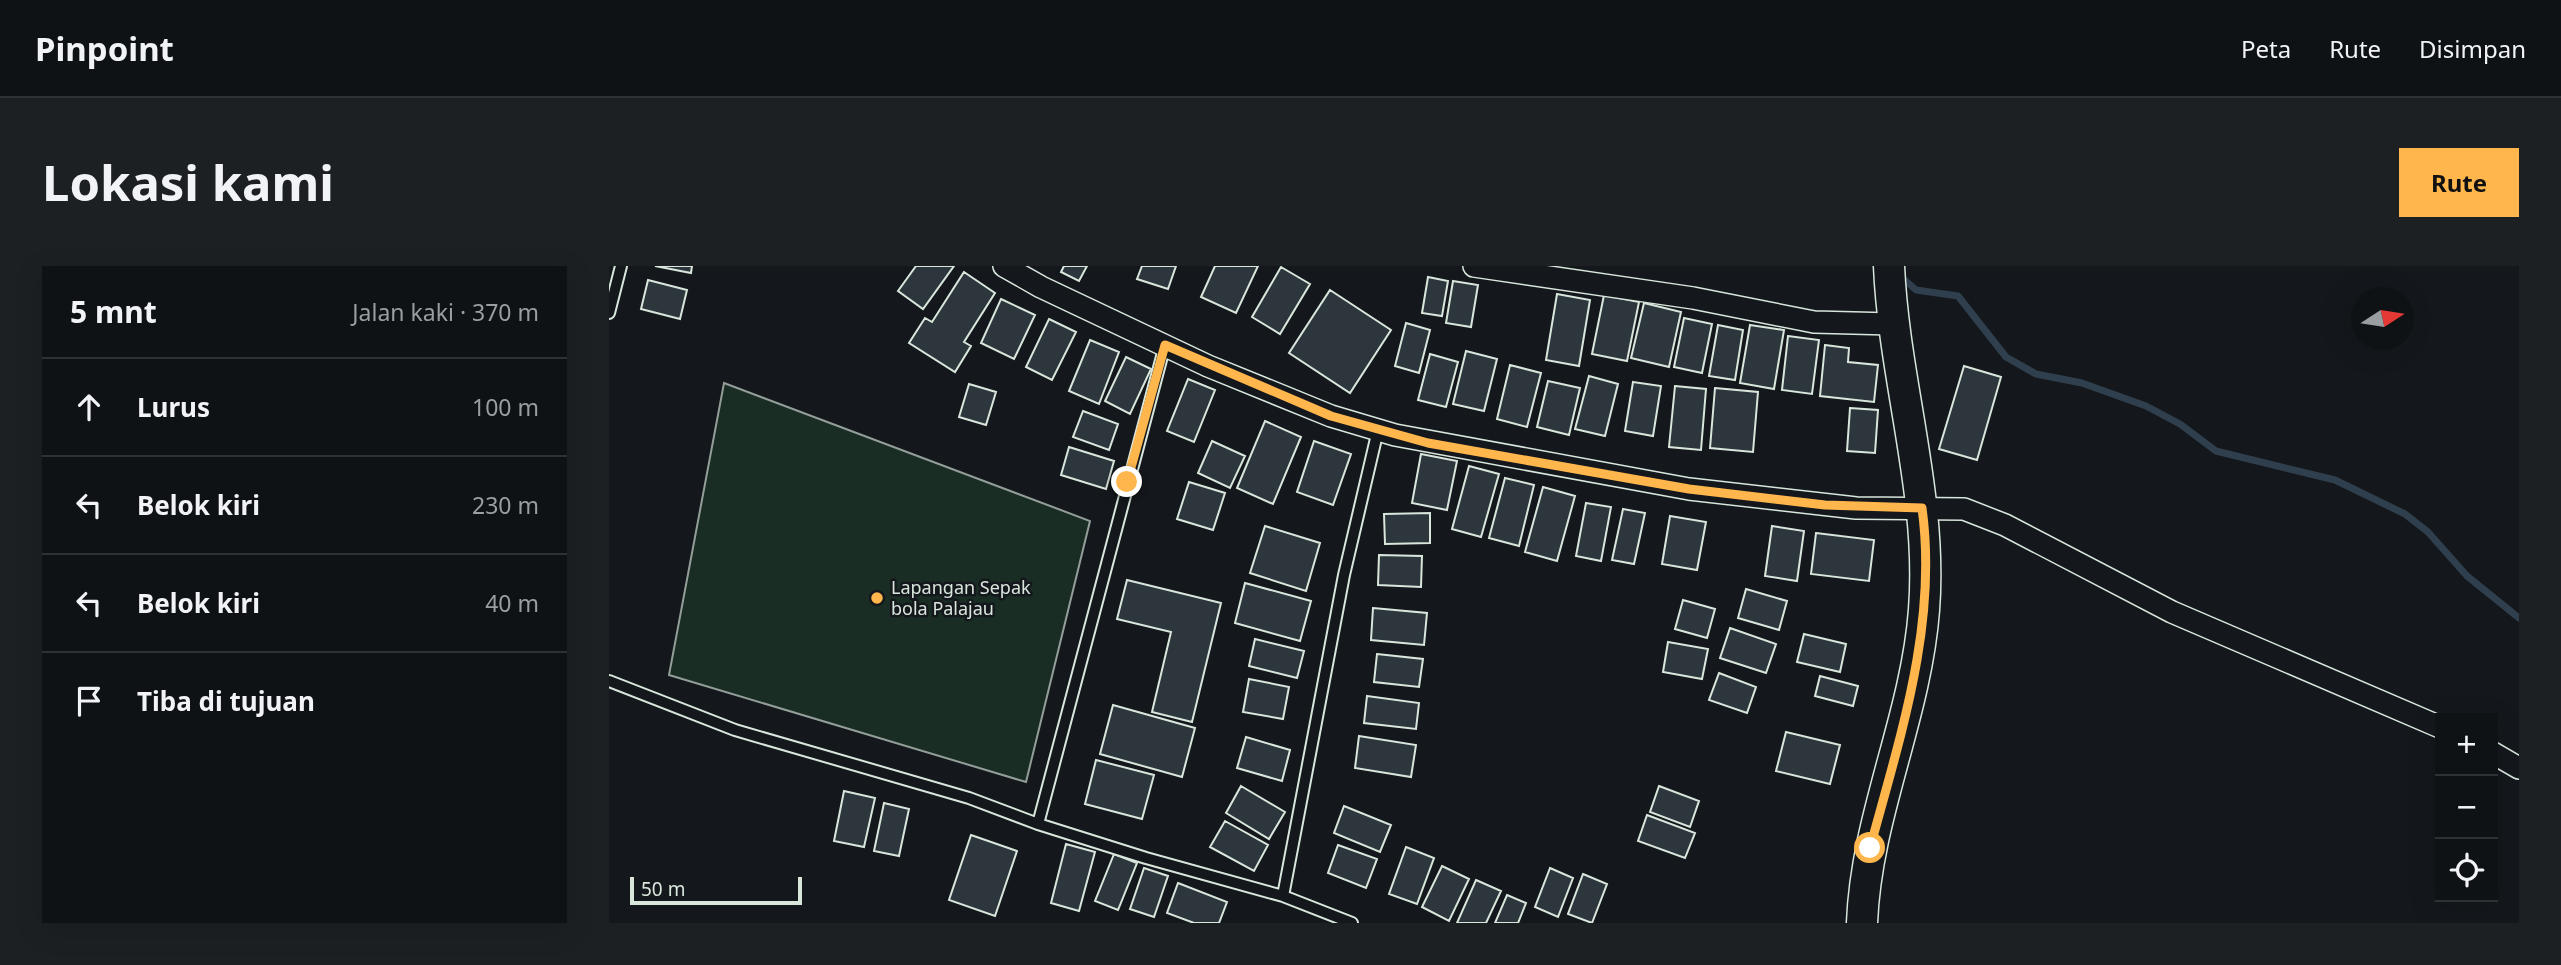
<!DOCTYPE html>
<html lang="id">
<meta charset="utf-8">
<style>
body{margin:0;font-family:"Noto Sans",sans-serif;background:#1d2022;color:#f1f3f6}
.controls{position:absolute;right:21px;bottom:21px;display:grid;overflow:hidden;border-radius:0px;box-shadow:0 7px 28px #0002}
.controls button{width:63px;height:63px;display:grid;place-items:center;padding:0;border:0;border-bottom:2px solid #2f3234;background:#0f1215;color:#f1f3f6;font:35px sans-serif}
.compass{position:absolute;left:1742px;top:21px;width:63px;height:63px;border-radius:50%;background:#0f1215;box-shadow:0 7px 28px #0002;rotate:78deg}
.scale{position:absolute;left:21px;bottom:18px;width:172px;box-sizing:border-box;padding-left:7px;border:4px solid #d8e6dc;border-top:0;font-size:19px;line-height:24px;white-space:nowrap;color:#d8e6dc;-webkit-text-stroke:5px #14181c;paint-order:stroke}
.stop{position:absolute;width:21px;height:21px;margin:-16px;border:5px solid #ffb74d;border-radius:50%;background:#fff}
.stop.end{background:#ffb74d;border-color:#fff;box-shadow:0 2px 7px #0008}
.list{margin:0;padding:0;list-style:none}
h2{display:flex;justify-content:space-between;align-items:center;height:91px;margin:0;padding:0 28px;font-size:30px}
h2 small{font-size:23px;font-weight:400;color:#9b9ea0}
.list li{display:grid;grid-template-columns:46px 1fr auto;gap:21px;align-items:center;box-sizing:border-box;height:98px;padding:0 28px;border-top:2px solid #2f3234}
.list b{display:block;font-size:26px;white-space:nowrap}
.list em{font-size:23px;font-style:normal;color:#9b9ea0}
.icon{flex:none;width:38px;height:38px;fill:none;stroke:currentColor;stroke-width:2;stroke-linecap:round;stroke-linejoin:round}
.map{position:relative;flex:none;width:1910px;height:657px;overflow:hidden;border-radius:0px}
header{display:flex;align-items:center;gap:42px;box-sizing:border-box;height:98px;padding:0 35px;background:#0f1215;border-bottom:2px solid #2f3234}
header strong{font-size:33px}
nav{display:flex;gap:38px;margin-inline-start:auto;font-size:24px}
.intro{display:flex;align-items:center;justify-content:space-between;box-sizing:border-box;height:168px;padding:0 42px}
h1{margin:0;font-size:49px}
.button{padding:18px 32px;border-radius:0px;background:#ffb74d;color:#111;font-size:24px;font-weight:700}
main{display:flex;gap:42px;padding:0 42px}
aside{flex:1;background:#0f1215;border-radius:0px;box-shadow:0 7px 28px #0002}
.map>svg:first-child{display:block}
.green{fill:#1a2d24;stroke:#939e99;stroke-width:2}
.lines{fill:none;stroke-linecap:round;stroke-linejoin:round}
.stream{stroke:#2f3f4d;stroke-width:7}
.building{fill:#2c363c;stroke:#d8e6dc;stroke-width:2}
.lane-casing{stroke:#d8e6dc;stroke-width:14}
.street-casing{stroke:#d8e6dc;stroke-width:24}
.secondary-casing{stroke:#d8e6dc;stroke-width:33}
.lane{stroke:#14181c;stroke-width:10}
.street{stroke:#14181c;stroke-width:21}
.secondary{stroke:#14181c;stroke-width:30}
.route{stroke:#ffb74d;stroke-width:9}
.poi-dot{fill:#ffb74d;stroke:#14181c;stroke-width:2.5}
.labels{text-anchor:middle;stroke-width:5;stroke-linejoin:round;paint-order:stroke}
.poi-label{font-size:18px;fill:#d8e6dc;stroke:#14181c;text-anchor:start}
</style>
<header>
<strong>Pinpoint</strong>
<nav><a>Peta</a><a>Rute</a><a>Disimpan</a></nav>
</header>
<div class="intro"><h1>Lokasi kami</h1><a class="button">Rute</a></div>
<main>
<aside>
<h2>5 mnt<small>Jalan kaki · 370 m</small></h2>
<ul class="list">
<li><svg class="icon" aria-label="ahead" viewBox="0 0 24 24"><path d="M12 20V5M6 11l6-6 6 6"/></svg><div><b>Lurus</b></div><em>100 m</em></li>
<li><svg class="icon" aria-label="left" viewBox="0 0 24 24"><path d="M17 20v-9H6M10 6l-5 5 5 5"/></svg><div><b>Belok kiri</b></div><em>230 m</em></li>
<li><svg class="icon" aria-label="left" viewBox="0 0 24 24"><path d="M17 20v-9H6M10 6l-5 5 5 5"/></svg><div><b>Belok kiri</b></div><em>40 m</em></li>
<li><svg class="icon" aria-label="arrive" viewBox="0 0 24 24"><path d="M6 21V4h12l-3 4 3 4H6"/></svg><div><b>Tiba di tujuan</b></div></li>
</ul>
</aside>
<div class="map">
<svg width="1910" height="657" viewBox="0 0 1910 657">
<rect width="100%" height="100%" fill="#14181c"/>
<path class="green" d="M115 117 481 255 417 516 60 409Z"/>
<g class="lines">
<path class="stream" d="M1290 9 1307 24 1349 30 1397 91 1427 108 1473 117 1537 140 1571 158 1607 185 1726 214 1796 248 1819 266 1858 310 1910 352"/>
</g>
<path class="building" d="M46 0H83L82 7Z
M307 0H345L314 43 289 25Z
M455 0H478L470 15 452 6Z
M533 0H567L559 23 528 13Z
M606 0H649L627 47 592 31Z
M672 1 701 18 671 68 643 51Z
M355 6 386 27 355 76 362 80 346 106 300 77 316 52 323 56Z
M819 11 839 15 833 50 813 47Z
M39 14 78 24 71 53 32 43Z
M844 15 869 19 862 61 837 57Z
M721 24 782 64 741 127 680 87Z
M948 28 981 34 970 100 937 94Z
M995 29 1030 36 1018 95 983 88Z
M392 33 426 49 405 93 372 77Z
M1035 37 1072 46 1060 101 1022 92Z
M1075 52 1103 58 1093 107 1065 101Z
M440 53 467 66 443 114 417 101Z
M797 57 821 64 810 107 786 100Z
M1109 59 1134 64 1126 114 1100 110Z
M1141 59 1175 64 1165 123 1131 117Z
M1179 70 1210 74 1203 128 1173 124Z
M481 74 510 86 490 138 460 125Z
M1216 79 1240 82 1239 96 1269 99 1265 136 1211 130Z
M857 85 888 93 875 145 844 138Z
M821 88 849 96 837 141 809 134Z
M517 91 542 103 521 148 496 135Z
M901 99 932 107 918 161 888 153Z
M1355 100 1392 111 1368 194 1330 183Z
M980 110 1009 118 996 170 966 163Z
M579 113 606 124 585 176 558 165Z
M939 115 971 122 960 169 928 161Z
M1024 116 1052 120 1044 170 1016 165Z
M360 118 387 126 377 159 350 151Z
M1066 120 1097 123 1092 184 1060 181Z
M1106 122 1149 126 1144 186 1101 182Z
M1241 142 1269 144 1266 187 1238 185Z
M474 145 509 158 500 184 464 171Z
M656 155 692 171 664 238 628 222Z
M603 175 636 190 621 222 589 207Z
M705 175 742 188 724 239 688 226Z
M460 181 505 195 497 223 452 209Z
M812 188 848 195 838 244 803 237Z
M860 200 890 208 872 271 843 263Z
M896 212 925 219 910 280 880 272Z
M580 216 616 227 604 264 568 253Z
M934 221 966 230 948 295 916 286Z
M977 237 1002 241 992 295 967 290Z
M1014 243 1036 247 1025 298 1003 294Z
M821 247V277L776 278 775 248Z
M1061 250 1097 256 1088 304 1053 298Z
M656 260 711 277 697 325 641 307Z
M1163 260 1195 265 1188 315 1156 310Z
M1207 267 1265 274 1260 315 1202 308Z
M770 289 813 290 812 321 769 319Z
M518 314 612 337 583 456 543 446 562 366 508 353Z
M636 317 702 335 691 375 626 357Z
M1137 323 1178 335 1170 364 1129 352Z
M1074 334 1106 343 1098 372 1066 363Z
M764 342 818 347 815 379 762 374Z
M1121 362 1167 378 1157 407 1111 392Z
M1195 368 1237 378 1231 406 1188 396Z
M646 373 695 385 688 412 640 400Z
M1059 376 1099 383 1093 413 1054 406Z
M768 388 814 393 810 421 765 416Z
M1110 407 1147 421 1138 447 1100 434Z
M1211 410 1249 420 1244 440 1206 430Z
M640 413 680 421 674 453 634 446Z
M758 430 810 437 807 463 755 457Z
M504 439 586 462 573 511 491 488Z
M1177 466 1231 479 1221 518 1167 505Z
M750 470 807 479 802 511 746 502Z
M637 471 681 484 673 515 628 502Z
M487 494 545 509 533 553 476 538Z
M632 520 676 546 660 573 617 547Z
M1050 520 1090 535 1081 561 1041 546Z
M235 525 266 532 255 581 225 575Z
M275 537 300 543 290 590 265 585Z
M735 540 782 559 771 586 725 567Z
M1038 549 1086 567 1076 592 1029 575Z
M616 555 659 579 645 605 601 581Z
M362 569 408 585 386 650 340 634Z
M457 578 486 586 470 645 442 637Z
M729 579 768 593 757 622 719 607Z
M797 581 825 592 808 638 780 628Z
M505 588 528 597 509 644 486 635Z
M833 600 860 613 840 655 813 641Z
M535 602 559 610 545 651 521 643Z
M941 602 964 612 949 651 926 641Z
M974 608 998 618 983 657 959 648Z
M867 614 892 625 877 657H848Z
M569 617 618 636 610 657H585L558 647Z
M898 629 917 637 909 657H886Z"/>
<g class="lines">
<defs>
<path id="lane" d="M0 47 12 0
M556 79 429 558 537 592 674 630 743 657
M0 415 126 464 360 532 429 558
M674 630 735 309 769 164"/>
<path id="street" d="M395 0 432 21 599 100 722 150 786 169 1080 223 1247 242 1355 243 1396 259 1563 346 1831 461
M865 0 1084 32 1205 56 1283 58
M1884 487 1910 502"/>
<path id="secondary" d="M1253 657C1257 550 1307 451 1315 344 1324 229 1285 115 1280 0"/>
</defs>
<use href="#lane" class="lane-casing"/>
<use href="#street" class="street-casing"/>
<use href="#secondary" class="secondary-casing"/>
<use href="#lane" class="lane"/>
<use href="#street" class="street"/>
<use href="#secondary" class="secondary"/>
</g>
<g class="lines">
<path class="route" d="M518 216 556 79 722 150 819 177 1080 223 1216 239 1313 242C1329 358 1291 471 1261 582"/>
</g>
<circle class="poi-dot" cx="268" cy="332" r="7"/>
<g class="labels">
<g class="poi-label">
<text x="282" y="328">Lapangan Sepak<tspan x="282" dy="21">bola Palajau</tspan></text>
</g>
</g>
</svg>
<div class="controls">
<button>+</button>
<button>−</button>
<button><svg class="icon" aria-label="locate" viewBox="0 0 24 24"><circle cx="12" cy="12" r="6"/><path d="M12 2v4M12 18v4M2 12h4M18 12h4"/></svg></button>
</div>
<svg class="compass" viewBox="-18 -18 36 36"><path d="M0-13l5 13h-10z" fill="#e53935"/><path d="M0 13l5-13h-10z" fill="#9b9ea0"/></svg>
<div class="scale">50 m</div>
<div class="stop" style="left:1261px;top:582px"></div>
<div class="stop end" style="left:518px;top:216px"></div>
</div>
</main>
